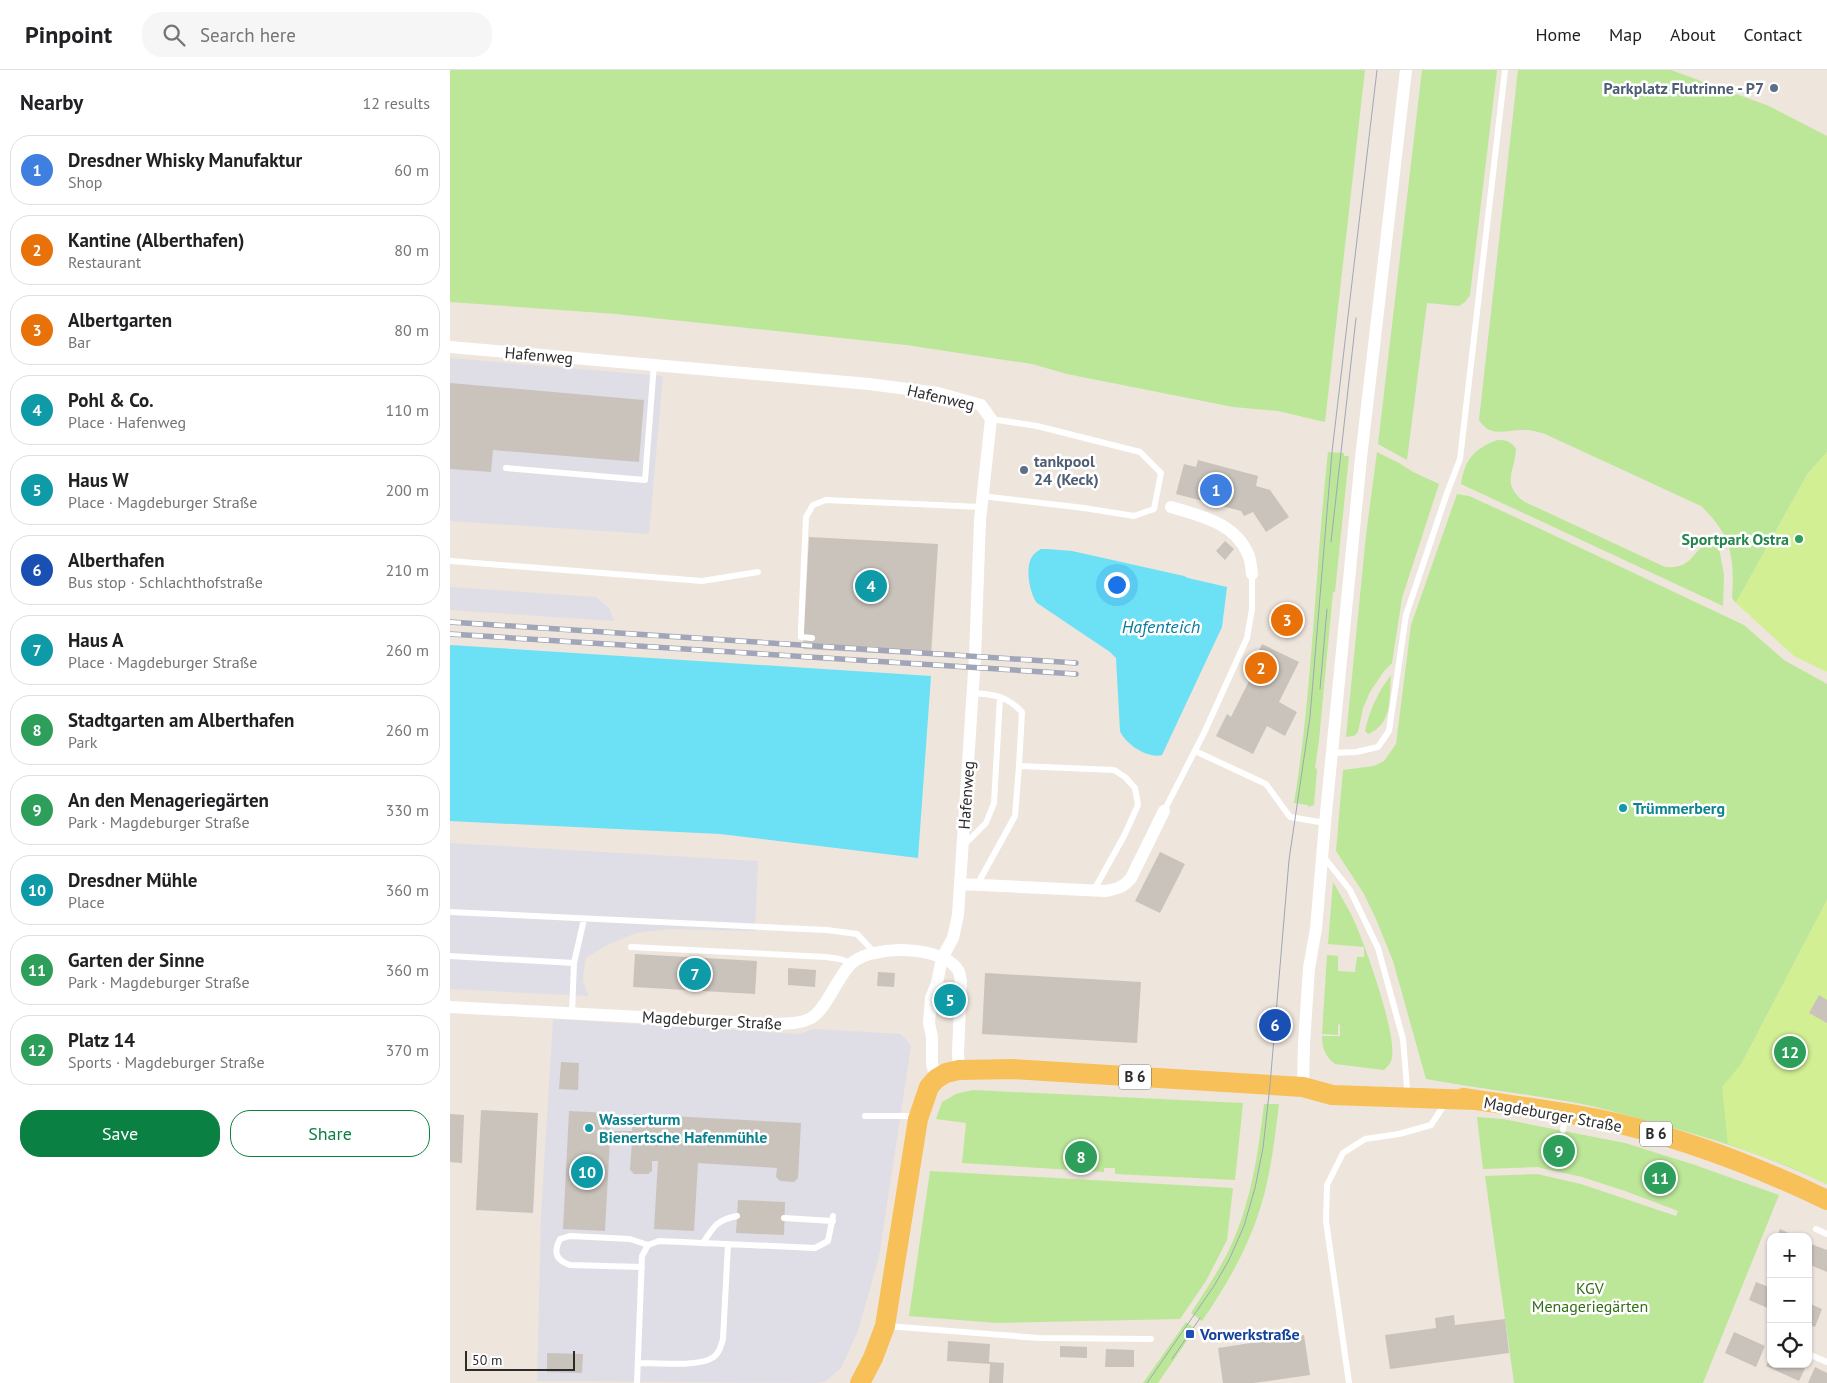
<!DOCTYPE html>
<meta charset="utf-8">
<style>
body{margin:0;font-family:"PT Sans",sans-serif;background:#f6f6f6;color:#202124}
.controls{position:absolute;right:15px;bottom:15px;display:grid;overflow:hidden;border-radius:10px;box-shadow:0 1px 4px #0004}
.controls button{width:45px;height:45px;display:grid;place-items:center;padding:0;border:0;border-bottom:1px solid #e0e0e0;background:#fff;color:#202124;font:25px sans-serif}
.scale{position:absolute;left:15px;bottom:12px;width:110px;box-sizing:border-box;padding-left:5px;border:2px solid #2c2c2c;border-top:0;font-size:14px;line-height:18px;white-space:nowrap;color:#2c2c2c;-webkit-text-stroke:4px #fff;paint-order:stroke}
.you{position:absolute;left:666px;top:514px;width:18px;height:18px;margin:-12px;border:4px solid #fff;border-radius:50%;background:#1a73e8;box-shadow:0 0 0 8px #1a73e833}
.badge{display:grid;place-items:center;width:32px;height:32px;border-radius:50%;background:#0b8043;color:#fff;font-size:16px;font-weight:700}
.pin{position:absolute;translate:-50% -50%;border:2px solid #fff;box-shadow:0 1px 5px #0006}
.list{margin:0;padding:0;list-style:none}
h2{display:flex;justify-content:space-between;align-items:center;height:65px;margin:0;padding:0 20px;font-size:21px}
h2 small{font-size:16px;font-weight:400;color:#757577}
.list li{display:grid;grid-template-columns:32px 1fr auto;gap:15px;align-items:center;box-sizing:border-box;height:70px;margin:0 10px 10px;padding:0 10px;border:1px solid #e0e0e0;border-radius:20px}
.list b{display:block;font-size:19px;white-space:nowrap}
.list p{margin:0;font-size:16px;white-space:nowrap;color:#757577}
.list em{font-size:16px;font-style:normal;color:#757577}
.actions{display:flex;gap:10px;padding:15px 20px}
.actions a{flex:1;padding:11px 0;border:1px solid #0b8043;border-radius:20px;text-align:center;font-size:18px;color:#0b8043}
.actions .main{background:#0b8043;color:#fff}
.icon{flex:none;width:28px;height:28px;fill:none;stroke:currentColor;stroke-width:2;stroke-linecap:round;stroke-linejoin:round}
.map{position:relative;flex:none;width:1377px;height:1313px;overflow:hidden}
header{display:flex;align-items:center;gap:30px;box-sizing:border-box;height:70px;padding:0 25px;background:#fff;border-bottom:1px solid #e0e0e0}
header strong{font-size:24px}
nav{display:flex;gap:28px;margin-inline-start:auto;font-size:18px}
.search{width:350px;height:45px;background:#f6f6f6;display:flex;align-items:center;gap:12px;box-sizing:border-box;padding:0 18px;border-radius:20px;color:#757577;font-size:19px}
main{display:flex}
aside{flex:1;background:#fff}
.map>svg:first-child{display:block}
.industrial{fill:#dfdee6}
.green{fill:#bce798}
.pitch{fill:#d2ef93}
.water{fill:#6ce0f4}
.building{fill:#c9c3bc}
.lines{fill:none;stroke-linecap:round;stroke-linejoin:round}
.service{stroke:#fff;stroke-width:6}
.minor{stroke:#fff;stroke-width:12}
.primary{stroke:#f7c059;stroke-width:20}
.tram{stroke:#a0a6b7;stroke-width:1}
.rail-casing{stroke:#a0a6b7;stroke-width:5.5}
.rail{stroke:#fff;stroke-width:4;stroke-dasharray:11;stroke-linecap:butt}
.service-dot{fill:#5c6f8a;stroke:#fff;stroke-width:2}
.leisure-dot{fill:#2e9e5b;stroke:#fff;stroke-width:2}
.culture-dot{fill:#0f9aa8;stroke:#fff;stroke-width:2}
.transit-dot{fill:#1a4fb4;stroke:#fff;stroke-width:2}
.labels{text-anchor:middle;stroke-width:5;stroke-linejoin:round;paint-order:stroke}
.shield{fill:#fff;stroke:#6b6b6b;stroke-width:1}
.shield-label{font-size:15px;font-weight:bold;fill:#2c2c2c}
.service-label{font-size:16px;font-weight:bold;fill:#4e5e75;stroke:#fff;text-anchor:end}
.street-label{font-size:16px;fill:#2c2c2c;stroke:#fff}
.leisure-label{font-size:16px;font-weight:bold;fill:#27864d;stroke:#fff;text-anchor:end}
.culture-label{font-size:16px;font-weight:bold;fill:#0d838f;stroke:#fff;text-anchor:start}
.park-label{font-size:16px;fill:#336d17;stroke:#fff}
.transit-label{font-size:16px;font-weight:bold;fill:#164399;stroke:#fff;text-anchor:start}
.water-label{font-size:18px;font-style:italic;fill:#087b9d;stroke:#fff}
</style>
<header>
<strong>Pinpoint</strong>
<div class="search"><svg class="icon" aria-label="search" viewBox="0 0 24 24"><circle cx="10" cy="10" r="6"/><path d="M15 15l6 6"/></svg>Search here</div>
<nav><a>Home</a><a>Map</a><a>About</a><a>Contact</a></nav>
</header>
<main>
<aside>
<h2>Nearby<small>12 results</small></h2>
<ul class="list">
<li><span class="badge" style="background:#3f7fe0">1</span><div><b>Dresdner Whisky Manufaktur</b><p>Shop</p></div><em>60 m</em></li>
<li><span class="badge" style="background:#e8710a">2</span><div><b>Kantine (Alberthafen)</b><p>Restaurant</p></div><em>80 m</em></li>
<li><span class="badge" style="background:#e8710a">3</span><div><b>Albertgarten</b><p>Bar</p></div><em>80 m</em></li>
<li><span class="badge" style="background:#0f9aa8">4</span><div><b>Pohl &amp; Co.</b><p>Place · Hafenweg</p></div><em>110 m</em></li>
<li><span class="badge" style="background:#0f9aa8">5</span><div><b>Haus W</b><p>Place · Magdeburger Straße</p></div><em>200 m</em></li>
<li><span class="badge" style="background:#1a4fb4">6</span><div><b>Alberthafen</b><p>Bus stop · Schlachthofstraße</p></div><em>210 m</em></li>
<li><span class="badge" style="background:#0f9aa8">7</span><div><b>Haus A</b><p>Place · Magdeburger Straße</p></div><em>260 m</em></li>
<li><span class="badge" style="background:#2e9e5b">8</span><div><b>Stadtgarten am Alberthafen</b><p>Park</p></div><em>260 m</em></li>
<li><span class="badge" style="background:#2e9e5b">9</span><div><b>An den Menageriegärten</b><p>Park · Magdeburger Straße</p></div><em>330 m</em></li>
<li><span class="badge" style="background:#0f9aa8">10</span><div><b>Dresdner Mühle</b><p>Place</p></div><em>360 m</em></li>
<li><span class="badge" style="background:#2e9e5b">11</span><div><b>Garten der Sinne</b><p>Park · Magdeburger Straße</p></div><em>360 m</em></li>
<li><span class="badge" style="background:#2e9e5b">12</span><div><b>Platz 14</b><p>Sports · Magdeburger Straße</p></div><em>370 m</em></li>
</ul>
<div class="actions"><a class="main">Save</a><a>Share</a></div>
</aside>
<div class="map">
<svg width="1377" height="1313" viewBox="0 0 1377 1313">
<rect width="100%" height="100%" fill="#eee5dd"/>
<path class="industrial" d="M0 288 213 306 199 464 0 451Z
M0 517 146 527 159 538 164 551 0 540Z
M0 773 308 791 305 861 219 859 186 863 157 875 137 887 135 892 133 912 139 926 0 919Z
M103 949 350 964 363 959 451 964 461 976 429 1187 408 1261 391 1298 383 1305 376 1311 366 1313 87 1311 91 1145Z"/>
<path class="green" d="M0 0H915L875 352 828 341 783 337 617 304 582 294 456 275 166 244 0 232Z
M972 0H1047L1020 225 1015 232 1009 236 977 233 957 390 928 374Z
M1068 0H1221L1319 36 1377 66V382L1357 405 1286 533 1282 528C1285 488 1281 464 1251 436L1095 364C1088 362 1082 360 1075 360 1055 359 1041 369 1029 350Z
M1047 370C1056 370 1061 371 1066 379 1065 402 1050 414 1075 432L1215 497C1245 499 1239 481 1259 474L1269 478 1274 505 1273 536 1011 414C1015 389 1024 379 1047 370Z
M878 382 894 383V386H899L885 522H883L869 670 865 698 867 699 864 735 858 737V735L844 733C863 617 865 499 878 382Z
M927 382 949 393 963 402 989 414 952 528 942 593 934 601 920 622 913 638 908 662 904 666 896 667 916 465Z
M1007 424 1019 426 1052 441 1294 555 1334 590 1377 614V830L1292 993 1377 1114C1321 1087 1261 1068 1201 1052 1176 1045 1152 1038 1127 1033 1077 1024 1026 1018 976 1009L943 891 926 849 914 824 886 781 893 700 924 696 934 691 946 674 961 555Z
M941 605C939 628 943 654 918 664L915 661C920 639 928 622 941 605Z
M883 812C890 824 896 835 902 846 913 869 950 970 941 991 940 994 936 998 934 1000L885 994C875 986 872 978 872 966H890V954L888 955V965L872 964 877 885 888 886V901L905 902 907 887H914V877L878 874Z
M523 1020 793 1033 785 1110 665 1104V1098H654V1102L512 1093 516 1053 486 1049 492 1032 506 1024Z
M814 1034H829C825 1065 822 1095 814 1125 802 1171 779 1212 752 1251L741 1243C754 1223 768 1202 779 1180 801 1134 808 1084 814 1034Z
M1027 1047 1053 1049 1175 1073 1245 1095 1329 1125 1253 1313H1064L1035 1106 1087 1104 1131 1114 1226 1146 1228 1141 1175 1121 1132 1107 1087 1097 1033 1099Z
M480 1101 783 1118 777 1170 756 1211 730 1249 547 1253 459 1246Z
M736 1252 745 1259 708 1313H693Z"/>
<path class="pitch" d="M1377 382V602L1344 586 1286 533 1357 405Z
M1377 830V1114L1341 1097 1278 1074 1272 1017 1292 993Z"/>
<path class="water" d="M591 479H597L622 481 734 506 738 508 777 517 772 557 712 685C698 689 675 674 670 661L666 588 660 582 587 533C580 524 576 502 580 491 582 485 586 482 591 479Z
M0 575 481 606 468 788 270 764 0 751Z"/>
<path class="building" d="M0 313 194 330 189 392 43 380 41 402 0 399Z
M748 390 808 406 806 416 820 420 839 447 816 462 803 442 794 446 791 441 726 424 734 394 746 397Z
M359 467 488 474 481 586 353 579Z
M775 471 784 479 775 490 766 481Z
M812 574 849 592 829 632 847 642 835 666 817 656 803 684 766 666 777 644 781 647 803 603 799 601Z
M710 782 735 794 710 843 685 831Z
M185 884 307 891 305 924 183 917Z
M338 898 366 900 365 917 338 915Z
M428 902 445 903 444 917 427 916Z
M535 903 691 912 687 973 532 964Z
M496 916 506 917 503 943 494 942Z
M1369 925 1377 930V953L1359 943Z
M111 992 129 993 128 1020 109 1019Z
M31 1040 88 1043 83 1143 26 1140Z
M119 1041 161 1043 160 1061H182L183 1044 351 1053 348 1108 344 1112 330 1111 326 1107 327 1098 248 1093 244 1161 204 1159 208 1091H202V1101L198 1104H184L180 1100 182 1070 160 1069 155 1161 113 1159Z
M0 1044 14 1045 12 1093 0 1092Z
M288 1130 335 1132 334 1165 286 1163Z
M1330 1159 1347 1167H1327Z
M1358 1173 1377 1180V1202L1358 1194Z
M1306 1212 1321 1218 1320 1239 1299 1230Z
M1358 1233 1372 1239 1365 1257 1358 1254Z
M1004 1245 1005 1255 1055 1249 1059 1283 940 1299 935 1265 986 1258 985 1248Z
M1284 1262 1315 1276 1306 1297 1275 1283Z
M854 1265 860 1305 804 1313H773L768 1278Z
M498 1271 540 1274 539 1292 554 1293 553 1313H539L540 1294 497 1291Z
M610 1276 637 1277V1288L610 1287Z
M656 1279 684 1280V1297H655Z
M97 1283 133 1284 132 1303 97 1302Z
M1321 1286V1294H1357L1349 1311 1316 1296Z
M1365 1297 1377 1303V1313H1358Z"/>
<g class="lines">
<path class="service" d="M56 398 195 410 204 294
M532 426 634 438 684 446 704 439 711 403 690 382 587 356 541 349
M0 491 252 511 308 502
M362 568 351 567V559L356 447 363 435 376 430 531 437
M523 623C546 625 555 625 572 642L569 696
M745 681 816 714 840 747 875 753
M881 683 906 682 928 677 939 661 956 545 997 423 1010 389 1055 0
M714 741 754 663 797 568 802 539V504
M514 775 536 753 544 733 550 627
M873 786 900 820 928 878 953 969 957 1018
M527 815 565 746 569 696 664 700 675 707 685 718 688 735 674 766 644 820
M0 842 377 860 407 864 424 882
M181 877 376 887 390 889 401 893
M0 886 124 893
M122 943 124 893 134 849
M415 1046H466
M1113 1060 1115 1046
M334 1148 383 1151
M1366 1159 1377 1164
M253 1173C264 1156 267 1150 287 1146
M192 1197 120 1195C106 1190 103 1183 110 1169L120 1166 180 1169 198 1175
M437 1256 589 1268 701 1269
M1358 1284 1377 1292
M188 1293C205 1293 248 1297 262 1288 269 1284 271 1276 273 1269L278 1174
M187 1313 192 1186 198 1175 209 1171 365 1178 378 1171 383 1146
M899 1313 876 1151 877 1115 893 1083 915 1069 949 1064 981 1055 996 1032"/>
<path class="minor" d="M0 277 419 314 488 323 531 335 541 349 530 450 525 587 508 845 503 868 492 888 487 913 481 928 479 953 482 967V994L486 1009
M721 437C751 446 785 453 798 484 801 490 801 498 802 504
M510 814 655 821C667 819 674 817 681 808L714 741
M0 937 321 954C333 953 347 955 359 949 376 942 388 904 403 892 424 875 492 875 508 900 510 903 510 908 511 911L508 983 509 1000
M853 1017 854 974 859 898 866 859 875 753 911 388 956 0"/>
<path class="primary" d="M1013 1028C1058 1035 1104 1040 1148 1049 1228 1066 1304 1095 1377 1130
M410 1313 423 1288 435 1256 468 1049 479 1017 486 1009 496 1003 509 1000 563 999 853 1017 882 1025 1025 1030"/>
<path class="tram" d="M881 472 906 248
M870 619 877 539
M722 1289 750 1248
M697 1313 764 1216 779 1190 794 1156 805 1118 813 1078 820 1015 839 790 860 647 882 382 927 0"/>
<defs>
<path id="rail" d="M0 552 626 593
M0 564 626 604"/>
</defs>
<use href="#rail" class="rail-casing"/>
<use href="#rail" class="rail"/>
</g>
<g class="service-dot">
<circle cx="1324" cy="18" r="5"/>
<circle cx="574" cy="400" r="5"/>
</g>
<circle class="leisure-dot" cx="1349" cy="469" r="5"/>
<g class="culture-dot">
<circle cx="1173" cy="738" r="5"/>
<circle cx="139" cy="1058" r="5"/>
</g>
<rect class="transit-dot" x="735" y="1259" width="10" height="10" rx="2.5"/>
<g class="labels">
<g class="shield">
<rect x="669" y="994.5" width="32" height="25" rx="4"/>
<rect x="1190" y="1051.5" width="32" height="25" rx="4"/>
</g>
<g class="shield-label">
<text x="685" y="1012">B 6</text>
<text x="1206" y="1069">B 6</text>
</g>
<g class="service-label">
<text x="1314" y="24">Parkplatz Flutrinne - P7</text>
<text x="584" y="397" text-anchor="start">tankpool<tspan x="584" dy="18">24 (Keck)</tspan></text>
</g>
<g class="street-label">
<text transform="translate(89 285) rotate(5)" y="6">Hafenweg</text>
<text transform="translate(491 327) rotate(13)" y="6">Hafenweg</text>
<text transform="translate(516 725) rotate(-86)" y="6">Hafenweg</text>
<text transform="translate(262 950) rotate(3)" y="6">Magdeburger Straße</text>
<text transform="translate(1103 1044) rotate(10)" y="6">Magdeburger Straße</text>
</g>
<g class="leisure-label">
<text x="1339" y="475">Sportpark Ostra</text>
</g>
<g class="culture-label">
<text x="1183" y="744">Trümmerberg</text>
<text x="149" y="1055">Wasserturm<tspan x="149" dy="18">Bienertsche Hafenmühle</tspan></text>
</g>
<g class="park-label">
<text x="1140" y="1224">KGV<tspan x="1140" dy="18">Menageriegärten</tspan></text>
</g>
<g class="transit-label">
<text x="750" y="1270">Vorwerkstraße</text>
</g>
<g class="water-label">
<text x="711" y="563">Hafenteich</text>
</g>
</g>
</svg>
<div class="controls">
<button>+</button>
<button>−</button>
<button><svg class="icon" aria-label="locate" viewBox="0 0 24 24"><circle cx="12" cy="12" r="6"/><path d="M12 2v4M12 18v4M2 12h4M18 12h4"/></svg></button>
</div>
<div class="scale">50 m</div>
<div class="you"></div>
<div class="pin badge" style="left:766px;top:420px;background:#3f7fe0">1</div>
<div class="pin badge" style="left:811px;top:598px;background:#e8710a">2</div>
<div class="pin badge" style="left:837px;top:550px;background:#e8710a">3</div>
<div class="pin badge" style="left:421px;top:516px;background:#0f9aa8">4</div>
<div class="pin badge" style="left:500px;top:930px;background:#0f9aa8">5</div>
<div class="pin badge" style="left:825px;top:955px;background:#1a4fb4">6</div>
<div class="pin badge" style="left:245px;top:904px;background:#0f9aa8">7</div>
<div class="pin badge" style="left:631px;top:1087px;background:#2e9e5b">8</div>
<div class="pin badge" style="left:1109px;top:1081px;background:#2e9e5b">9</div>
<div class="pin badge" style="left:137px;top:1102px;background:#0f9aa8">10</div>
<div class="pin badge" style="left:1210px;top:1108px;background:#2e9e5b">11</div>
<div class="pin badge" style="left:1340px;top:982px;background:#2e9e5b">12</div>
</div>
</main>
